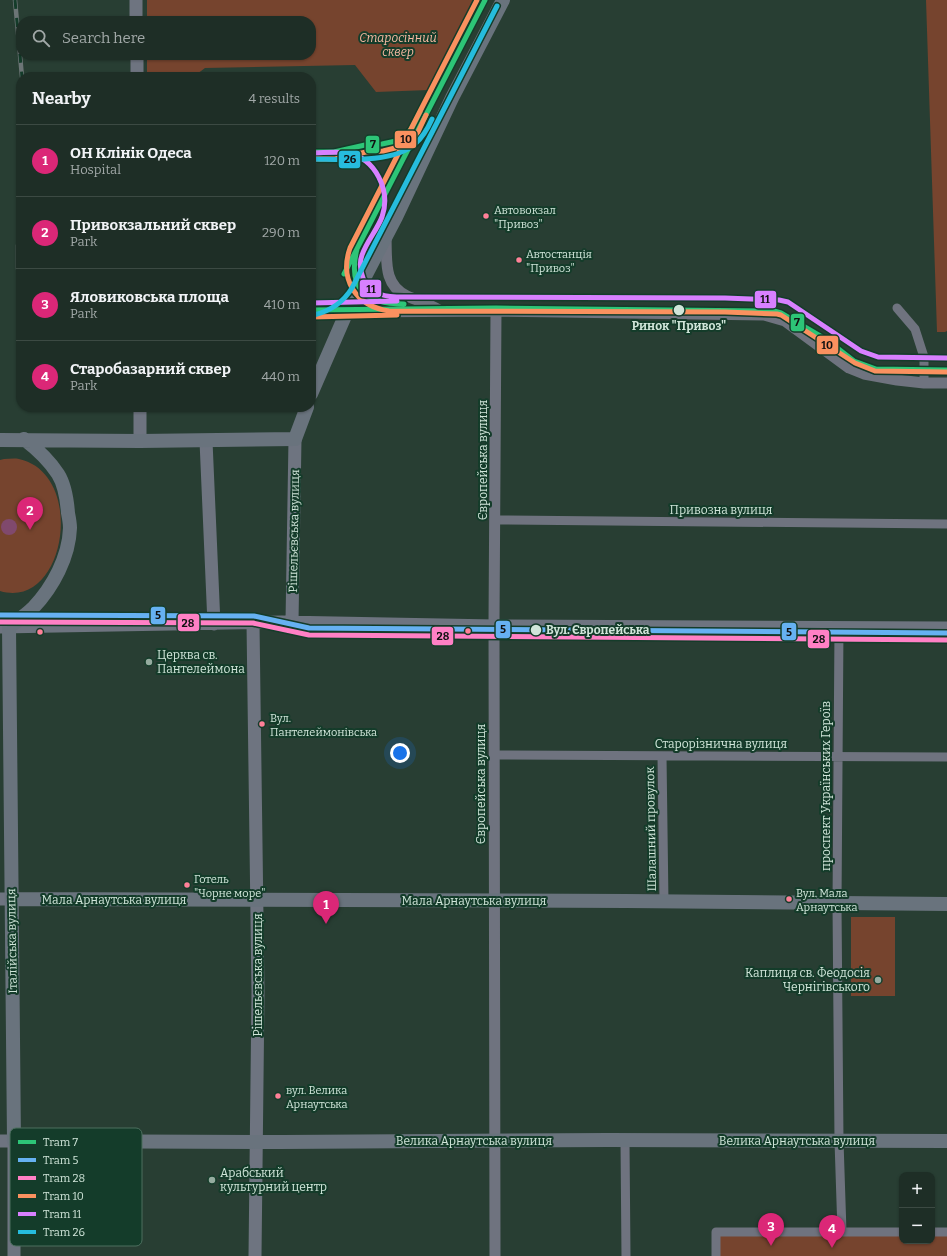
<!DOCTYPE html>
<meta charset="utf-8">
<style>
body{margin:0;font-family:Bitter,serif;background:#26362e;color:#f1f3f6}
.controls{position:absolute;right:12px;bottom:12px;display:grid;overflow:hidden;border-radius:8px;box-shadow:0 1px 3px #0004}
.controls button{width:36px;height:36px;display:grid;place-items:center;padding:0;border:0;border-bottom:1px solid #3c4a43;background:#1e2e26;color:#f1f3f6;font:20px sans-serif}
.you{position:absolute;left:400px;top:753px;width:14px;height:14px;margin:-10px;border:3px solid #fff;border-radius:50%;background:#1a73e8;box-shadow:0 0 0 6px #1a73e833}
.badge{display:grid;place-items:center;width:26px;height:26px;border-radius:50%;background:#db2777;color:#fff;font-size:13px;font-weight:700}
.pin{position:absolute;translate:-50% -33px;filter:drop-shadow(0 1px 2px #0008)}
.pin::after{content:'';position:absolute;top:21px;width:14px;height:12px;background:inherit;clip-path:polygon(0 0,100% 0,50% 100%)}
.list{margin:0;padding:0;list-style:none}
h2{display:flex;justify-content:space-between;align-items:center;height:52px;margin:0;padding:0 16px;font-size:17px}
h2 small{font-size:13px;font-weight:400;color:#a1a8a7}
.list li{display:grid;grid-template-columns:26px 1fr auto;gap:12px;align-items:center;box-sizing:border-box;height:72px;padding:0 16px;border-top:1px solid #3c4a43}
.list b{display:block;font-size:15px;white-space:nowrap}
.list p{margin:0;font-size:13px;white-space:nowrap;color:#a1a8a7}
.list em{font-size:13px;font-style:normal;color:#a1a8a7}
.icon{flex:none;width:22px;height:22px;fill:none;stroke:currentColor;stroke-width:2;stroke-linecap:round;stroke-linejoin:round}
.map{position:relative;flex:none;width:947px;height:1256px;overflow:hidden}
.search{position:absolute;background:#1e2e26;box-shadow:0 1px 3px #0004;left:16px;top:16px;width:300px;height:44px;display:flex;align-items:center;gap:10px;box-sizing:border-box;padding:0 14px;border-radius:16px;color:#a1a8a7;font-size:15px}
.panel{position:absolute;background:#1e2e26;box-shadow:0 1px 3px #0004;left:16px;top:72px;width:300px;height:340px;border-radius:16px}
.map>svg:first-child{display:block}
.green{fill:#76442e}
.water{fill:#80496d}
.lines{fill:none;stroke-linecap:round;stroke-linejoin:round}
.minor{stroke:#6f737f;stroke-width:9}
.tertiary{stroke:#6f737f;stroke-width:11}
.secondary{stroke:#6e7480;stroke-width:13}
.primary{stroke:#69737d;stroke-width:14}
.tram{stroke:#6c7576;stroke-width:1}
.rail-casing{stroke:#6c7576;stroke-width:4.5}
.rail{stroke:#143c2a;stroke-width:3;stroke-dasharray:9;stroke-linecap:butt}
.tram-1-casing{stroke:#143c2a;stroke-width:8}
.tram-2-casing{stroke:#143c2a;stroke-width:8}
.tram-3-casing{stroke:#143c2a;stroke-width:8}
.tram-4-casing{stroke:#143c2a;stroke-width:8}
.tram-5-casing{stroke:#143c2a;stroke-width:8}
.tram-6-casing{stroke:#143c2a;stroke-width:8}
.tram-1{stroke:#2dc577;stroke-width:5}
.tram-2{stroke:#66b1f2;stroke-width:5}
.tram-3{stroke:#ff80c5;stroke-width:5}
.tram-4{stroke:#fa915f;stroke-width:5}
.tram-5{stroke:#d880ff;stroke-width:5}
.tram-6{stroke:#26bcdd;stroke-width:5}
.bus-dot{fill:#ff8098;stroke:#143c2a;stroke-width:1.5}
.stop-dot{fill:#d0e5d9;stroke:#143c2a;stroke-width:1.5}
.poi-dot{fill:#95ab9f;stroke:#143c2a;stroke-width:1.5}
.labels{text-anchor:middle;stroke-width:4;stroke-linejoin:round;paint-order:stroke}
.bus-label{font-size:11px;fill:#d0e5d9;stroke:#143c2a;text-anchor:start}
.park-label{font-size:12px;font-style:italic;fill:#f8baa3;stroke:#143c2a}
.stop-label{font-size:12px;font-weight:bold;fill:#d0e5d9;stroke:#143c2a}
.street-label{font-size:12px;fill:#d0e5d9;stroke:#143c2a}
.poi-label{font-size:12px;fill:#d0e5d9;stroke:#143c2a;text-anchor:start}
.key{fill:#143c2a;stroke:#4c6f5f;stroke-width:1}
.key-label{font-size:11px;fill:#d0e5d9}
.line-badge{stroke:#143c2a;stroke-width:1.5}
.pale-badge-label{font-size:11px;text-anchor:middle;font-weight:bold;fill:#111}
</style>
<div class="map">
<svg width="947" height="1256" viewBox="0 0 947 1256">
<rect width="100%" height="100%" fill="#283e33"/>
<path class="green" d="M147 0H477L429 90 376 92 355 65 205 68 193 77H147V55H311V21H147Z
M926 0H947V331L945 332H937Z
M4 459C9 459 14 458 19 459 87 474 66 611 0 591V460Z
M851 917H895V996H851Z
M716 1232H902V1241H932V1232H947V1256H716Z"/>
<path class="water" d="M1 527a8 8 0 1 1 16 0a8 8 0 1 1-16 0Z"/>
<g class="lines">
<path class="minor" d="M897 308 915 329 924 357V383
M496 520 947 524
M839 628 837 904 839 1141 842 1232
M494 755 947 757
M662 756 664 902
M625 1141 626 1256
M932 1232H947
M716 1256V1232H902"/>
<path class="tertiary" d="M386 238C387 260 383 285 407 296 418 301 429 304 439 310
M347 312 496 311 764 315 785 321 849 368 864 374 897 380 924 383H947
M495 1256 494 622 496 311"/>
<path class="secondary" d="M136 0V21
M137 55V77
M140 407V441
M206 441 214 624
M292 622 295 439
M253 623 258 992 255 1256
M0 627 282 622 495 626 947 628
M0 899H12
M0 1141H14V1256"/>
<path class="primary" d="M311 394 348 309 396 217 452 98 503 0
M0 440 140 441 295 439 307 407
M9 627 14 1141 282 1142 608 1140 947 1141
M9 627C17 621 26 615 33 608 53 587 69 557 70 528 70 523 69 518 68 513 67 500 65 485 58 474 49 460 37 449 24 439
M12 899 627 901 947 904"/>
<path class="tram" d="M311 157 334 152
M311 164 327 160"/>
<defs>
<path id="rail" d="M15 0 22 77
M18 269V245"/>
</defs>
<use href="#rail" class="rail-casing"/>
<use href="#rail" class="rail"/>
<defs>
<path id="tram-1" d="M311 152H334L365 145 382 144 396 141 407 134 412 128 420 112
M357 249C347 289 366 304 404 304
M344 274 485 0
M311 310 496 308 774 311 781 313 827 340 854 361 876 369 947 370"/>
<path id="tram-2" d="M0 615 254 616 309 628 947 633"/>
<path id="tram-3" d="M0 622 253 623 309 635 947 640"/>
<path id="tram-4" d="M477 0 350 248C339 280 356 306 389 311L725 312 777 314 781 315 855 363 875 371 947 372
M311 159H335L366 152 383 151 399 147 412 138 418 132 426 115
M311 317 397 315"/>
<path id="tram-5" d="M311 153C323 153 336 151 347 153 376 158 391 191 382 217 377 230 367 241 362 255 359 263 360 270 363 278 371 296 387 297 404 297L725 298 779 300 788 302 861 351 878 357 947 358
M311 303 397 301"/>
<path id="tram-6" d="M311 159C340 159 393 164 415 144 423 137 428 128 432 119
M314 315C330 311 343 303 352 288L497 6"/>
</defs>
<use href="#tram-1" class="tram-1-casing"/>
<use href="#tram-2" class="tram-2-casing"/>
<use href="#tram-3" class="tram-3-casing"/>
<use href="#tram-4" class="tram-4-casing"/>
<use href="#tram-5" class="tram-5-casing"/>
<use href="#tram-6" class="tram-6-casing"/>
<use href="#tram-1" class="tram-1"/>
<use href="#tram-2" class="tram-2"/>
<use href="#tram-3" class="tram-3"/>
<use href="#tram-4" class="tram-4"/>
<use href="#tram-5" class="tram-5"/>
<use href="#tram-6" class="tram-6"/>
</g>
<g class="bus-dot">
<circle cx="486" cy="216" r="3.5"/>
<circle cx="519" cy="260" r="3.5"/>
<circle cx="468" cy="631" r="3.5"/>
<circle cx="40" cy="632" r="3.5"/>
<circle cx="262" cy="724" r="3.5"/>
<circle cx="187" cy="885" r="3.5"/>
<circle cx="789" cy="899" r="3.5"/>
<circle cx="278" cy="1096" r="3.5"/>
</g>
<g class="stop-dot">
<circle cx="679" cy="310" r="6"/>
<circle cx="536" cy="630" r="6"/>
</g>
<g class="poi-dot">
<circle cx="149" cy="662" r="4"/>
<circle cx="878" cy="980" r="4"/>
<circle cx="212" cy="1180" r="4"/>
</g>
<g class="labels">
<g class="bus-label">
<text x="494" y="214">Автовокзал<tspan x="494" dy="14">"Привоз"</tspan></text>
<text x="526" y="258">Автостанція<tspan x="526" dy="14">"Привоз"</tspan></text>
<text x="270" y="722">Вул.<tspan x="270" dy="14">Пантелеймонівська</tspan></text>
<text x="194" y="883">Готель<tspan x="194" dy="14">"Чорне море"</tspan></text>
<text x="796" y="897">Вул. Мала<tspan x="796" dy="14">Арнаутська</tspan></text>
<text x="286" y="1094">вул. Велика<tspan x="286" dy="14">Арнаутська</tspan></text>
</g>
<g class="park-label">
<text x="398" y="42">Старосінний<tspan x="398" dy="14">сквер</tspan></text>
</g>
<g class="stop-label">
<text x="679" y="330">Ринок "Привоз"</text>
<text x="546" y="634" text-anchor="start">Вул. Європейська</text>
</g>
<g class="street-label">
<text transform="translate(483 460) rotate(-90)" y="4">Європейська вулиця</text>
<text x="721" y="514">Привозна вулиця</text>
<text transform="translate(294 531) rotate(-89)" y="4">Рішельєвська вулиця</text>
<text x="721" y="748">Старорізнична вулиця</text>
<text transform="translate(481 784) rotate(-90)" y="4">Європейська вулиця</text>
<text transform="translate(826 786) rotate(-90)" y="4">проспект Українських Героїв</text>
<text transform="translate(651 829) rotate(-91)" y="4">Шалашний провулок</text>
<text x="114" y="904">Мала Арнаутська вулиця</text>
<text x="474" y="905">Мала Арнаутська вулиця</text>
<text transform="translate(12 941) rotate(-91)" y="4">Італійська вулиця</text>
<text transform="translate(258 975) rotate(-90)" y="4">Рішельєвська вулиця</text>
<text x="474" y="1145">Велика Арнаутська вулиця</text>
<text x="797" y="1145">Велика Арнаутська вулиця</text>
</g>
<g class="poi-label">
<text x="157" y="659">Церква св.<tspan x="157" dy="14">Пантелеймона</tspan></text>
<text x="870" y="977" text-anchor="end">Каплиця св. Феодосія<tspan x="870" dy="14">Чернігівського</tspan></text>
<text x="220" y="1177">Арабський<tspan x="220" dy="14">культурний центр</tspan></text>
</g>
</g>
<rect x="10" y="1128" width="132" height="118" rx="6" class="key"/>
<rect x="18" y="1140" width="18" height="4" fill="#2dc577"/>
<rect x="18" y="1158" width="18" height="4" fill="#66b1f2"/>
<rect x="18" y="1176" width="18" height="4" fill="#ff80c5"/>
<rect x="18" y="1194" width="18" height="4" fill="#fa915f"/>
<rect x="18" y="1212" width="18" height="4" fill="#d880ff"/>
<rect x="18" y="1230" width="18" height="4" fill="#26bcdd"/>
<g class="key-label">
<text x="43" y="1146">Tram 7</text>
<text x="43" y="1164">Tram 5</text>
<text x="43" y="1182">Tram 28</text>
<text x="43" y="1200">Tram 10</text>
<text x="43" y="1218">Tram 11</text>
<text x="43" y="1236">Tram 26</text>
</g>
<g class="line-badge">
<rect x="394" y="130" width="23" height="19" rx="4" fill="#fa915f"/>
<rect x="365" y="135" width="15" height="19" rx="4" fill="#2dc577"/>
<rect x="338" y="150" width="23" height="19" rx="4" fill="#26bcdd"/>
<rect x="359" y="279" width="23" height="19" rx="4" fill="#d880ff"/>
<rect x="754" y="290" width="23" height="19" rx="4" fill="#d880ff"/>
<rect x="790" y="313" width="15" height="19" rx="4" fill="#2dc577"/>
<rect x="816" y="335" width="23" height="20" rx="4" fill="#fa915f"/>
<rect x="150" y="606" width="16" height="19" rx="4" fill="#66b1f2"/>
<rect x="177" y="613" width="23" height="19" rx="4" fill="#ff80c5"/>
<rect x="495" y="620" width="16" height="19" rx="4" fill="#66b1f2"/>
<rect x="781" y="622" width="16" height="19" rx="4" fill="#66b1f2"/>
<rect x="431" y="626" width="23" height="20" rx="4" fill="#ff80c5"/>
<rect x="807" y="629" width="23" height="20" rx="4" fill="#ff80c5"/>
</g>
<g class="pale-badge-label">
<text x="406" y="143">10</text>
<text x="373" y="148">7</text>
<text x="350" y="163">26</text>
<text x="371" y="293">11</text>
<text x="765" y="303">11</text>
<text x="797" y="326">7</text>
<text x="827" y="349">10</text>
<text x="158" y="619">5</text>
<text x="188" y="627">28</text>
<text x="503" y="633">5</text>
<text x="789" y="636">5</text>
<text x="443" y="640">28</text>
<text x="819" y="643">28</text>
</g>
</svg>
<div class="controls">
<button>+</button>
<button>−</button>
</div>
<div class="you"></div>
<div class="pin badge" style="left:326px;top:924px">1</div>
<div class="pin badge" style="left:30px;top:530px">2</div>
<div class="pin badge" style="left:771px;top:1246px">3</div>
<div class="pin badge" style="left:832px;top:1248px">4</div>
<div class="search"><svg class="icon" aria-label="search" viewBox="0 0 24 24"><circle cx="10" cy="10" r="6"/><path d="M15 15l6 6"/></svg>Search here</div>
<section class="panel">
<h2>Nearby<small>4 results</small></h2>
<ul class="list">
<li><span class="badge">1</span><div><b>ОН Клінік Одеса</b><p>Hospital</p></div><em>120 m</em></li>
<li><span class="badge">2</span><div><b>Привокзальний сквер</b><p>Park</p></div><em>290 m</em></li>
<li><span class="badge">3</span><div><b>Яловиковська площа</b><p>Park</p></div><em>410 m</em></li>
<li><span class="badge">4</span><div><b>Старобазарний сквер</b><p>Park</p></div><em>440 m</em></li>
</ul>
</section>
</div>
